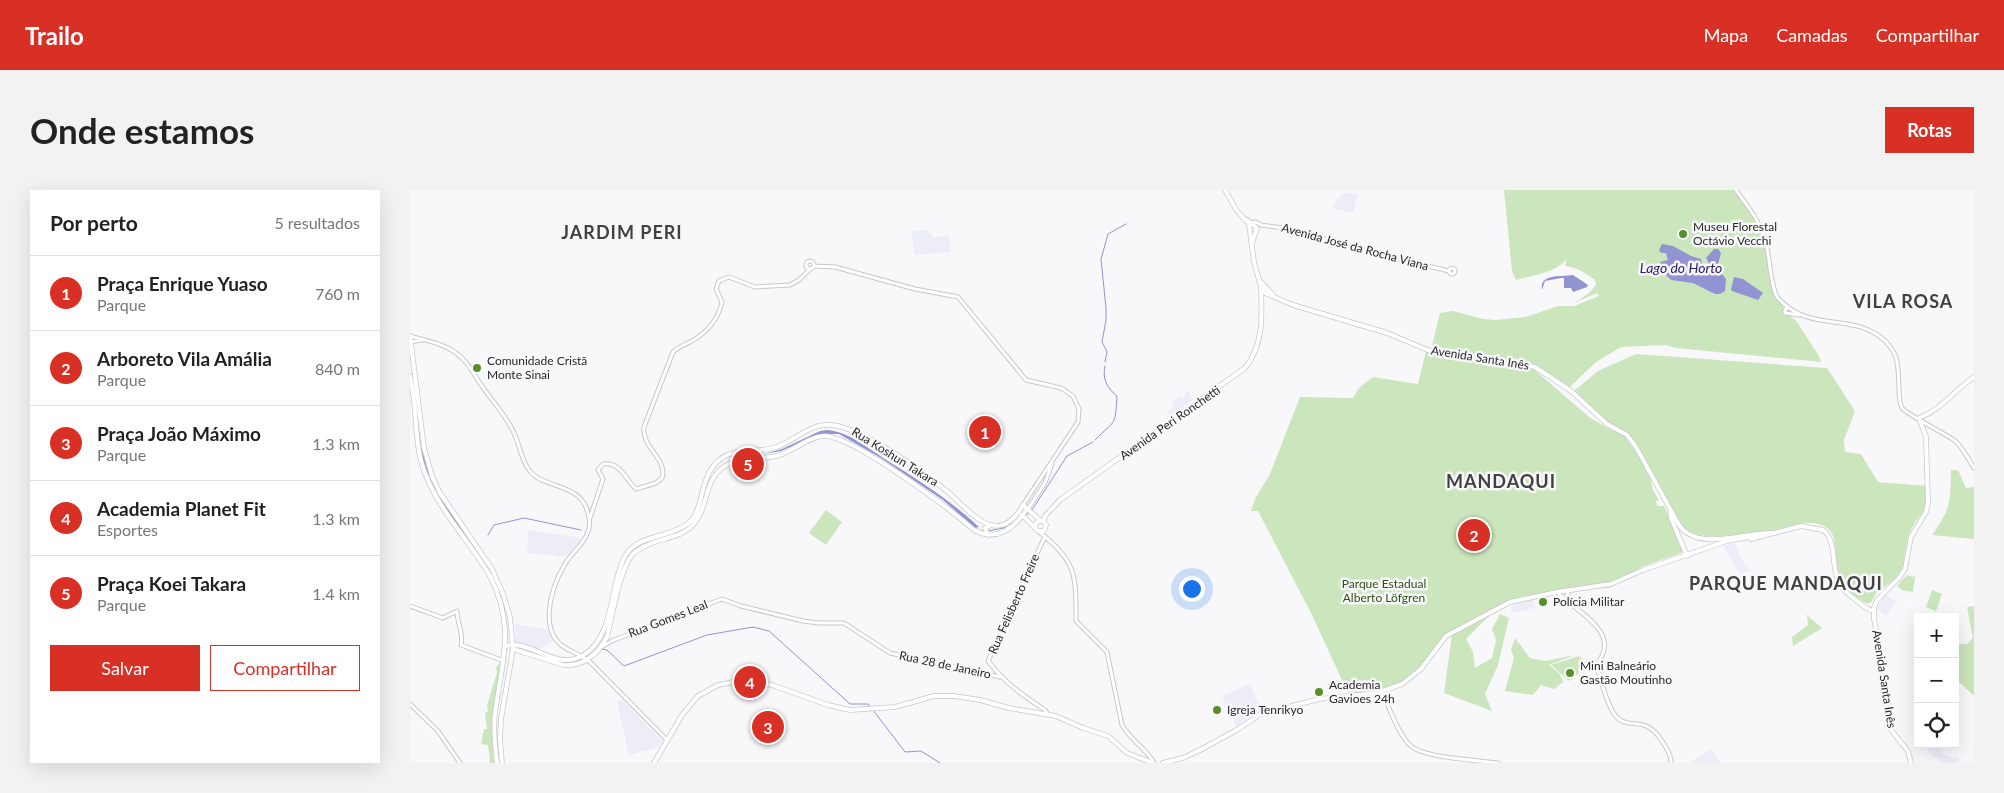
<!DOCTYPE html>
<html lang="pt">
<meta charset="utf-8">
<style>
body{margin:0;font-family:Lato,sans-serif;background:#f2f2f2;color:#222}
.controls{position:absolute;right:15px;bottom:15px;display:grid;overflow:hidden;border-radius:0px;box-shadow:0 5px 20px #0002}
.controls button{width:45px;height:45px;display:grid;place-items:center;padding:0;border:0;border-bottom:1px solid #e0e0e0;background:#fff;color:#222;font:25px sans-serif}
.you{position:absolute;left:781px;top:398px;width:18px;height:18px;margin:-12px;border:4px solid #fff;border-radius:50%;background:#1a73e8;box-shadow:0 0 0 8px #1a73e833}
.badge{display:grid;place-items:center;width:32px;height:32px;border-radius:50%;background:#d93025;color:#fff;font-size:16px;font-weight:700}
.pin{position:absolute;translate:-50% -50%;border:2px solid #fff;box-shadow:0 1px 5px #0006}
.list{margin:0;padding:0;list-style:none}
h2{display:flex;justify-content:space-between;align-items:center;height:65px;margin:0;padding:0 20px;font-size:21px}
h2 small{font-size:16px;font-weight:400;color:#767676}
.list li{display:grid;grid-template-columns:32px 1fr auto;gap:15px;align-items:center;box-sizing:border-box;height:75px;padding:0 20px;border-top:1px solid #e0e0e0}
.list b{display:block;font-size:19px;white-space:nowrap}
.list p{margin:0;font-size:16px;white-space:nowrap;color:#767676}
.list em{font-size:16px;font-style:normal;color:#767676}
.actions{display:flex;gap:10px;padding:15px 20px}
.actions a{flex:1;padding:11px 0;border:1px solid #d93025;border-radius:0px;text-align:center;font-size:18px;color:#d93025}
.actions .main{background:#d93025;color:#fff}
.icon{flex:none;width:28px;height:28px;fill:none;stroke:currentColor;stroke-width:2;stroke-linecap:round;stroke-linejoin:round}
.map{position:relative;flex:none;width:1564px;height:573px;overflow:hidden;border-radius:0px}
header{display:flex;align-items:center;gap:30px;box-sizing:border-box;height:70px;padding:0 25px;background:#d93025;color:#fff}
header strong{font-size:24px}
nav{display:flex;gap:28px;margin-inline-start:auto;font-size:18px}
.intro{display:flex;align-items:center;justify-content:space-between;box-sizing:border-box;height:120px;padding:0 30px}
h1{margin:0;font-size:35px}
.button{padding:12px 22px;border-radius:0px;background:#d93025;color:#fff;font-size:18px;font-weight:700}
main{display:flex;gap:30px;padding:0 30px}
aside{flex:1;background:#fff;border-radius:0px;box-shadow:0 5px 20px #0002}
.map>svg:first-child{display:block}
.built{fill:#ededf8}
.green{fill:#cbe5bc}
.water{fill:#9293d2}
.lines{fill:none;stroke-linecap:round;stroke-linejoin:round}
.stream{stroke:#9293d2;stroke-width:1}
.river{stroke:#9293d2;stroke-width:4.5}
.tertiary-casing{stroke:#c7c8cb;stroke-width:5}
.secondary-casing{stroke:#c7c8cb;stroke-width:5.5}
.tertiary{stroke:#fff;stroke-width:3}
.secondary{stroke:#fff;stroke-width:4}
.poi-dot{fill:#588f2b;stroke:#f8f8fb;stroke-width:2}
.labels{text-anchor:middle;stroke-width:5;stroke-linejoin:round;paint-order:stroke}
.poi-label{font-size:12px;fill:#272728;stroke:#f8f8fb;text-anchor:start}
.street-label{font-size:12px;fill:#272728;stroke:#f8f8fb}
.park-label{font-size:12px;fill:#2d4f11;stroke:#f8f8fb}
.water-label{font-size:14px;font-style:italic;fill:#271b64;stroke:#f8f8fb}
.district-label{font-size:18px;font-weight:bold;letter-spacing:1px;fill:#414144;stroke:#f8f8fb}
</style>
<header>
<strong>Trailo</strong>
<nav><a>Mapa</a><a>Camadas</a><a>Compartilhar</a></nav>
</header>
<div class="intro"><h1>Onde estamos</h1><a class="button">Rotas</a></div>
<main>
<aside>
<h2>Por perto<small>5 resultados</small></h2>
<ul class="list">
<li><span class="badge">1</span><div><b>Praça Enrique Yuaso</b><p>Parque</p></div><em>760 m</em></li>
<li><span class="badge">2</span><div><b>Arboreto Vila Amália</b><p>Parque</p></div><em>840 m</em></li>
<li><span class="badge">3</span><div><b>Praça João Máximo</b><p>Parque</p></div><em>1.3 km</em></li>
<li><span class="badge">4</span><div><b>Academia Planet Fit</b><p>Esportes</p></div><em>1.3 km</em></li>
<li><span class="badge">5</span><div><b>Praça Koei Takara</b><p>Parque</p></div><em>1.4 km</em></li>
</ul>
<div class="actions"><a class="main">Salvar</a><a>Compartilhar</a></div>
</aside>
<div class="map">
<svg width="1564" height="573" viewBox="0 0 1564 573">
<rect width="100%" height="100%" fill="#f8f8fb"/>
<path class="built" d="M936 2 948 5 943 23 923 18 926 10Z
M517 40 524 47 539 46 541 62 505 65 501 41Z
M777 200 780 203 782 210 760 227 757 222 765 216 762 212 770 206 773 209 774 208 775 202Z
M118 340 172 348 157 367 117 363Z
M1324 353 1336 377H1338L1340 381 1330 384 1316 361 1314 356Z
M1476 404 1486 412 1476 426 1468 420V416Z
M1123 409 1125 418 1101 423 1102 415Z
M105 434 140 440 144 451 128 459 106 452Z
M840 494 852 521 838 528 827 537 812 506Z
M210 509H212L252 551 249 557 219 565 207 513Z
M1519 554H1531L1529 558 1531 562 1538 567H1548L1549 573H1534L1525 568 1518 560Z
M1302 559 1311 573H1278L1301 559Z"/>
<path class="green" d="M1094 0H1323L1337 17 1350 41 1356 59 1364 106 1374 115 1373 118 1387 132 1409 166 1411 172 1266 158 1256 155 1211 157 1186 172 1160 197 1129 177 1115 171 1021 160 1030 123 1043 121 1073 129 1085 130 1116 127 1148 116H1164L1189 106 1187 103 1164 113 1179 103 1186 95 1185 90C1175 83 1167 77 1155 76L1157 68C1149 82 1121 86 1106 90L1102 81Z
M1016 161 1120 176 1179 227 1201 240 1216 245 1217 250 1238 278 1243 300 1249 310 1246 311 1247 316H1254L1274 362 1231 377 1199 398 1148 400 1126 404 1090 416 1040 443 1008 482 997 490 971 501 939 505 902 425 848 321H841L845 309 860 284 890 207 943 208 949 198 963 187 1008 194Z
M1226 164 1417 178 1445 221 1434 250 1435 262 1451 264 1468 292 1517 296 1516 318 1505 332 1498 346 1492 381 1484 390 1467 402 1461 413C1454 414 1449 409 1443 405 1418 387 1431 366 1422 343 1408 324 1379 337 1360 341 1339 346 1291 352 1273 338L1225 251 1216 242 1199 233 1164 201 1188 181Z
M1541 280H1548L1556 298 1564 297V349L1522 345C1542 317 1540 312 1541 280Z
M416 320 432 332 416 355 399 343Z
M1497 385 1503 387 1505 385 1503 402 1492 400 1487 396Z
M1522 400 1532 404 1526 421 1516 417Z
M1564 416V506L1545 488V471L1550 468 1545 462V454H1557L1563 448 1557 417Z
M1090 424 1099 428 1088 475 1075 504 1082 521 1034 503 1042 444 1080 425 1056 449 1063 462 1065 478 1082 468 1086 450 1082 439Z
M1397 424 1399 427 1412 438 1383 456 1382 447 1398 435Z
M1105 448 1120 468 1135 471 1165 465 1139 475 1150 484 1153 492 1144 499 1131 495 1123 505 1095 501 1104 468 1101 459Z
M1169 466 1179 475 1159 491 1141 475Z
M91 471 94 472C86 510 81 533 84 573H80L78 555 71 554 74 539H77L75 523 78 521 77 515 87 483 86 478Z"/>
<path class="water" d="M1252 54 1263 56 1281 66 1291 69 1292 75 1294 77 1299 73 1296 68 1304 59H1308L1311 63 1308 74 1309 80 1316 89 1315 101 1310 104H1305L1283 93 1261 90 1256 85 1250 72 1258 70 1256 63H1251L1249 60Z
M1163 85 1178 95 1177 97 1163 102 1161 98H1154V88H1151L1135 91 1132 100C1129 83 1152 87 1163 85Z
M1324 87 1333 89 1353 103 1348 110 1322 101 1321 99Z
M417 240C440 242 459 259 478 271 510 291 541 311 569 337L565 338 533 310 471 268 429 244H410L371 261 354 264 372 259 410 241Z"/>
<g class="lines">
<path class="stream" d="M695 172 697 162 692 152 696 130V118L691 69 698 44 716 34
M685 250C705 229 705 239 707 206 697 198 692 189 695 176
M622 320 657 266 683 252
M616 325 619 323
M578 341 598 337
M78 345 84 335 114 328 171 340
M192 459 197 460 214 476 297 445 343 437 359 441 440 514H458L460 517
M463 520 495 562 511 561 530 573"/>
<path class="river" d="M8 224C10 242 11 261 16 278 28 315 57 342 77 376"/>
<defs>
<path id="tertiary" d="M1326 0C1337 16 1349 29 1355 49 1359 61 1361 101 1368 108 1398 142 1436 123 1469 146 1490 161 1488 176 1489 199 1489 206 1489 212 1492 218 1496 224 1534 243 1544 250 1552 256 1558 269 1564 278
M839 33 846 32 851 35 880 39 955 61 1039 81
M396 75a4 4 0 1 1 8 0a4 4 0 1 1-8 0Z
M404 76 425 77 505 99 548 107 616 190 651 198 663 206 669 219 668 232 613 315
M1039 81a3 3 0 1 1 6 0a3 3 0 1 1-6 0Z
M1378 117 1375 120V123L1389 125
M0 146C15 150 34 154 46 163 59 172 65 187 74 199 84 213 97 227 104 243 110 255 111 271 120 281 134 300 174 291 179 328 183 348 164 359 155 374 146 389 140 406 139 424 139 434 141 445 148 452 157 462 170 463 180 472L257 550
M0 152 12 150
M618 319 635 293 642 274
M180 328 193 289 188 280 193 274C211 272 215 289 226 299L246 293 252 288C258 269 231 257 234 237L263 162C268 157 274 155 280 152 297 143 308 130 312 112L306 99 309 91 319 87 345 97 380 95 389 90 399 80
M628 341C667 372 666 384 666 431L697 462 712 535C721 551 736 558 744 573
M635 346 578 471C595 493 612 505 635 520L637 523
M1157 401 1161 415
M1147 402C1166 422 1214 442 1186 475 1191 489 1196 514 1205 525 1214 537 1225 531 1236 536 1246 539 1262 563 1261 573
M0 416 33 428 47 421C47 433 54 443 51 455L94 471
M191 457 204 450 312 409 331 416 393 431 409 433H434L480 463 590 487
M972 502C979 517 989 546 1001 556 1014 568 1068 570 1088 573
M0 514 28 541 50 573"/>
<path id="secondary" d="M815 0 827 21 839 34 844 72 851 97 855 103 883 115 977 143 1020 161 1082 169 1125 177 1161 201 1197 234 1217 245 1226 257 1269 335C1287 362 1334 342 1362 343
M837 30 847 38 842 53
M851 92 863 105
M0 146 14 258 22 286 30 303 82 379 93 404 100 427 103 459 91 529 90 550 92 573
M0 186C7 214 4 243 11 271 23 315 57 347 80 386 106 437 92 471 85 523 83 539 85 557 87 573
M1260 319 1261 328 1277 366
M612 325 628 341H634L636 335 633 331H629L626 333 625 337
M633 331 636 325 650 310 835 178C854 155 852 125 851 97
M578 345 575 338 581 335
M1341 349 1391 336 1413 340C1428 351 1420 378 1430 395 1434 401 1441 406 1447 411 1452 415 1457 420 1464 421
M1464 428 1478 508 1481 540 1498 561 1501 573
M1464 430V418L1467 410 1489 388 1495 379 1501 347 1516 322 1518 313 1516 247 1509 228C1533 219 1543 201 1564 187
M96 456C121 449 145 481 172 466 205 447 199 398 214 368 225 345 257 348 276 335 294 323 289 295 302 278 318 254 344 265 367 257 383 251 398 236 415 235 445 232 516 283 539 303 551 313 565 331 581 335 595 339 607 327 613 315L631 331
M103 459 153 475C173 477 188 464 197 447 202 427 210 379 222 365 227 359 235 356 242 353 255 348 273 346 283 335 298 319 294 293 311 279 326 266 348 270 366 266 383 262 397 247 414 246 442 245 540 319 564 340 587 352 604 339 617 319
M244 573 272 525 288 506 308 495 329 491H344L362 495 418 515 440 520 485 517 524 506H544L570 510 599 518 646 526 673 538 698 546 717 563 743 573
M753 573 773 568 790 560 825 541 851 524 909 509 967 503 992 494 1011 479 1036 446 1100 412 1147 402 1201 394 1233 380 1317 351 1345 346"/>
</defs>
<use href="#tertiary" class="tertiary-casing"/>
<use href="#secondary" class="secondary-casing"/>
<use href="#tertiary" class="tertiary"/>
<use href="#secondary" class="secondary"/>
</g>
<g class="poi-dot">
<circle cx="1273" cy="44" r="5"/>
<circle cx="67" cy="178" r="5"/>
<circle cx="1133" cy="412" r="5"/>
<circle cx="1160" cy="483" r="5"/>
<circle cx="909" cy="502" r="5"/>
<circle cx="807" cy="520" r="5"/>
</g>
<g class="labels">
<g class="poi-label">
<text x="1283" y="41">Museu Florestal<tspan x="1283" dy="14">Octávio Vecchi</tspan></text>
<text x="77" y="175">Comunidade Cristã<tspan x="77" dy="14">Monte Sinai</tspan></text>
<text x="1143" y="416">Polícia Militar</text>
<text x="1170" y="480">Mini Balneário<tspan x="1170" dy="14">Gastão Moutinho</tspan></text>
<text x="919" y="499">Academia<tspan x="919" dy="14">Gavioes 24h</tspan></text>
<text x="817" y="524">Igreja Tenrikyo</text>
</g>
<g class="street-label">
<text transform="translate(945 57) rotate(15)" y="4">Avenida José da Rocha Viana</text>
<text transform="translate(1070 168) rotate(9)" y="4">Avenida Santa Inês</text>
<text transform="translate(760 233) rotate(-35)" y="4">Avenida Peri Ronchetti</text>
<text transform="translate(485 267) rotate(32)" y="4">Rua Koshun Takara</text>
<text transform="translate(604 414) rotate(-66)" y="4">Rua Felisberto Freire</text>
<text transform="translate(258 429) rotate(-21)" y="4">Rua Gomes Leal</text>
<text transform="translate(535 475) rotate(12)" y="4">Rua 28 de Janeiro</text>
<text transform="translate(1474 489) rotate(81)" y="4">Avenida Santa Inês</text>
</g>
<g class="park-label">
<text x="974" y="398">Parque Estadual<tspan x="974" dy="14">Alberto Löfgren</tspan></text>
</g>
<g class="water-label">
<text x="1271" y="83">Lago do Horto</text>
</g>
<g class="district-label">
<text x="212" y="49">JARDIM PERI</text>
<text x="1493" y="118">VILA ROSA</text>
<text x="1091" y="298">MANDAQUI</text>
<text x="1376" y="400">PARQUE MANDAQUI</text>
</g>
</g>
</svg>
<div class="controls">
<button>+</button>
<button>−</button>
<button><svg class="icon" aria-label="locate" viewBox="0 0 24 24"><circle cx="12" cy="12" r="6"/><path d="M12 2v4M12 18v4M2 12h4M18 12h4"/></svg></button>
</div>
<div class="you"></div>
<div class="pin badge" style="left:575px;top:242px">1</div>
<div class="pin badge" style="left:1064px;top:345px">2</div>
<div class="pin badge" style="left:358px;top:537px">3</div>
<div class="pin badge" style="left:340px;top:492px">4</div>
<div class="pin badge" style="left:338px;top:274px">5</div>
</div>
</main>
